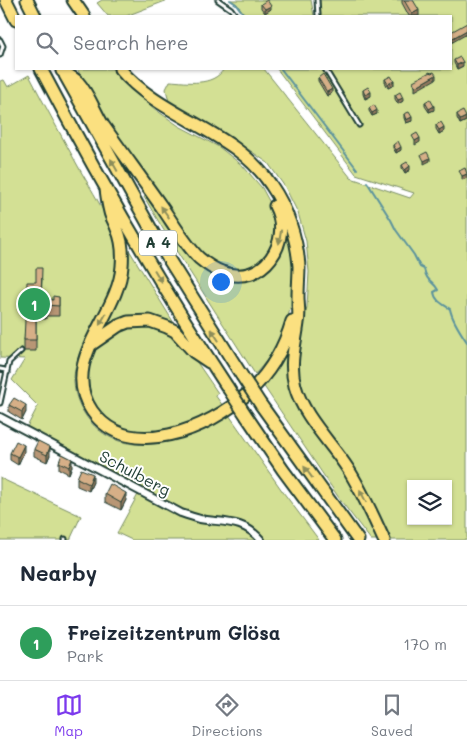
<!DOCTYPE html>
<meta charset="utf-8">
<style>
body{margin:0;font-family:Mali,sans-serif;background:#f2f2f3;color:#1f2937}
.controls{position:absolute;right:15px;bottom:15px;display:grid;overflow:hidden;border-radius:0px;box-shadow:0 1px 4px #0004}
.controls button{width:45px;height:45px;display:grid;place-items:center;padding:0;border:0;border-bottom:1px solid #e0e1e3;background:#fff;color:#1f2937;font:25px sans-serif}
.you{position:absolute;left:220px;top:281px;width:18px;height:18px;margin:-12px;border:4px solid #fff;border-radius:50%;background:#1a73e8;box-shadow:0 0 0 8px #1a73e833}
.badge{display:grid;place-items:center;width:32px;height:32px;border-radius:50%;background:#7c3aed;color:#fff;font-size:16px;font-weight:700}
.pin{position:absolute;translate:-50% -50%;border:2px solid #fff;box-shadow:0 1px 5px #0006}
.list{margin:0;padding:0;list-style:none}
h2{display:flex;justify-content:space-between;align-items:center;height:65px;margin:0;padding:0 20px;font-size:21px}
h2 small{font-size:16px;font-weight:400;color:#747a83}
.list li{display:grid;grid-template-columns:32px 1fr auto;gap:15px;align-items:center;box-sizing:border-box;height:75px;padding:0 20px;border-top:1px solid #e0e1e3}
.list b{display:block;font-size:19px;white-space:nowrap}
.list p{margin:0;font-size:16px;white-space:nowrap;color:#747a83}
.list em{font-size:16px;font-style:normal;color:#747a83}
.icon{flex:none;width:28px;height:28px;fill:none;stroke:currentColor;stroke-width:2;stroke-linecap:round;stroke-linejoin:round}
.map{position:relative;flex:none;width:467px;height:540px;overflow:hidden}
.search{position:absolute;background:#fff;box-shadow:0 1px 4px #0004;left:15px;right:15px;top:15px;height:55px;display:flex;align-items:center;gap:12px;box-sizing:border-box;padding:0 18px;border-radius:0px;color:#747a83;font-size:19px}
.sheet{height:140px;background:#fff}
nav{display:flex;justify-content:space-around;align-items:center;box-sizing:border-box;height:70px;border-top:1px solid #e0e1e3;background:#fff;font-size:14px;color:#747a83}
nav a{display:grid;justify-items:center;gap:2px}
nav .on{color:#7c3aed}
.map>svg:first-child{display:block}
.green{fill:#d3e094;stroke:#798e64;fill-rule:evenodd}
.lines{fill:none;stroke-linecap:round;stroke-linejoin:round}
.stream{stroke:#5b939d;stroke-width:2}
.lane-casing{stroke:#1f3d34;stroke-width:7}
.street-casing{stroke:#1f3d34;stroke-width:10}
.highway-casing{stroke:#1f3d34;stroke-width:15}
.lane{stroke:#fff;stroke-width:3}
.street{stroke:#fff;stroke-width:6}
.highway{stroke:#fbe080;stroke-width:11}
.highway-bridge-casing{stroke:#1f3d34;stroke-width:15;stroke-linecap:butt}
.highway-bridge{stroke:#fbe080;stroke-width:11}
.wall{fill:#b89674;stroke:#1f3d34}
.shaded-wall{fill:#967a5e;stroke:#1f3d34}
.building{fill:#d6af87;stroke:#1f3d34}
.oneway{fill:#8d8e5a}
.labels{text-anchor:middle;stroke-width:4;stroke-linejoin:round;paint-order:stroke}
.shield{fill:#fff;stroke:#627771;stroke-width:1}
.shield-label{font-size:15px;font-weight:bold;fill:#1f3d34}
.street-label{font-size:16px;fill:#1f3d34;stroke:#fff}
</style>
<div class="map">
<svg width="467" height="540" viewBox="0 0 467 540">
<rect width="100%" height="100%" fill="#fff"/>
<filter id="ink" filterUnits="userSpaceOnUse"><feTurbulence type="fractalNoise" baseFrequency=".02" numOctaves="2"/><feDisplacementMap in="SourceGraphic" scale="10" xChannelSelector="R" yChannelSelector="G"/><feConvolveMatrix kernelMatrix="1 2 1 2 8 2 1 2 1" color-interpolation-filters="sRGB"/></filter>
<g filter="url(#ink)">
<path class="green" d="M102 0H168L126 16H108L97 3Z
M231 0H311L314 16H246L237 4Z
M320 0H467V540H388L320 422 306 400 298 377V348L307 307 309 272 306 241 298 213 285 187 268 163 222 131 169 102 166 89 170 81C188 82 212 87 224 69H264L351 178 410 198 414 193 356 174 277 69H451V16H321ZM411 484H448V521H411Z
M77 69H113L127 86 156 110 179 126 219 147 243 166 262 188 274 210 278 227 268 257 255 267 243 271H226L199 252 107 123Z
M29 75C45 106 62 137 79 168 94 195 114 223 117 254 121 312 48 355 84 413 92 426 104 436 119 441 156 452 197 435 229 415L283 492 319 540H132L117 533 141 489 27 427 38 406 12 380 25 359 0 358V81L4 80 8 87Z
M148 195 188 253 226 278 276 260 283 246 287 229C300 283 294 333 255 374L172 244 144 197Z
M126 245 177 328 152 318 99 333Z
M139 324 167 331 194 358 218 393 215 395 223 406C197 423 149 442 118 427 81 409 78 354 113 332 120 328 131 327 139 324Z
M291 343 292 385 346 472 380 540H371L341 501 263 385 280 365Z
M0 478 81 516 70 540H0Z"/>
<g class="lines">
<path class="stream" d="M230 0 236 4 245 16
M281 69 357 169
M367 182 391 220 396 230 414 255 420 267 424 269C427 283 433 280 438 290L434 292C435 301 443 304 450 309 452 320 461 333 467 342"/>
<defs>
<path id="lane" d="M218 0 231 9 236 16
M317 0 318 16
M0 40 3 46 0 55
M325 69 359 125
M0 369 5 370 7 373
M0 403 9 362 21 351
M65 540V539"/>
<path id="street" d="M0 417 181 513C187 515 193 517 200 519 224 523 243 519 261 540"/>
<path id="highway" d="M6 0 16 20
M27 0 35 16
M73 0 84 16
M41 69C98 178 160 285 228 388
M120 69C162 119 234 129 271 185 287 208 297 238 299 266 299 276 298 286 298 297 298 305 300 315 298 323 295 346 289 363 295 386 304 418 331 442 348 469 362 491 373 516 384 540
M62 71C67 74 74 78 78 82 88 93 95 112 103 125 122 152 142 179 161 206 173 223 184 243 199 258 206 264 213 269 222 272 262 288 294 242 275 206
M65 75 161 247 242 376
M106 189C107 197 108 204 110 212 111 217 115 223 117 229 122 240 123 254 122 266 119 315 58 362 92 411 129 463 210 428 247 394 268 375 284 349 292 321
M92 344 118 326 128 322 150 321 167 327 175 331 194 352 209 362
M261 405 358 540
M247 417 283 470 335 540"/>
</defs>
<use href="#lane" class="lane-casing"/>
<use href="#street" class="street-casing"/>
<use href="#highway" class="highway-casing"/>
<use href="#lane" class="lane"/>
<use href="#street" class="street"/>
<use href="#highway" class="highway"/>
<defs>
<path id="highway-bridge" d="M242 376 261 405
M228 388 247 417"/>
</defs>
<use href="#highway-bridge" class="highway-bridge-casing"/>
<use href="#highway-bridge" class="highway-bridge"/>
</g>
<path class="wall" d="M402 0H413L419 16H409L402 3Z
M261 4 271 9 265 13 261 8Z
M454 60 463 66 457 69 454 63Z
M318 78 332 93 327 96 318 81Z
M385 79 394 85 388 88 385 82Z
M363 90 371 96 365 99 363 94Z
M395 95 403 101 398 104 395 99Z
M425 102 434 110 429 112 425 106Z
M369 108 377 114 372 116 369 111Z
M404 114 412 121 406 123 404 118Z
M457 114 466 121 460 124 457 118Z
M436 125 444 131 439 134 436 129Z
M393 145 401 150 396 153 393 148Z
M402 165 410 170 405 173 402 168Z
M42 279 41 299 53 300 59 297V316H46V319H36V351H24V340L36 282Z
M9 405 26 412 22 420 9 412Z
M34 449 50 455 47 462 34 456Z
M24 452 18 465 10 460V453Z
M59 462 72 466 69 474 59 469Z
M77 478 93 482 89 491 77 486Z
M105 494 126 500 121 510 105 502Z"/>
<path class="shaded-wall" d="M271 6V9L265 13V9Z
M419 10V16H412V14Z
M467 30V34L451 43V39Z
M463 62V66L457 69V65Z
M436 75V79L415 91V87Z
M394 81V85L388 88V84Z
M332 89V93L327 96V92Z
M371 92V96L365 99V95Z
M403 98V101L398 104V100Z
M434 106V110L429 112V109Z
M377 110V114L372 116V113Z
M412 117V121L406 123V120Z
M466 117V121L460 124V120Z
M444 127V131L439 134V130Z
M420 138V142L415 145V141Z
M401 147V150L396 153V150Z
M430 158V161L424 164V161Z
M410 166V170L405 173V170Z
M467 174V178L462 180V176Z
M26 405V412L22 420V412Z
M24 445V452L18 465V457Z
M50 447V455L47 462V455Z
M72 459V466L69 474V467Z
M93 474V482L89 491V484Z
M126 493V500L121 510V503Z"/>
<path class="building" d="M267 0 271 6 265 9 261 4Z
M404 0H413L419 10 412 14Z
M467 23V30L451 39V32Z
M460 57 463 62 457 65 454 60Z
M430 72 431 73 434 72 436 75 415 87 413 81Z
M323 74 332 89 327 92 318 78Z
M391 76 394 81 388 84 385 79Z
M368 87 371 92 365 95 363 90Z
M400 92 403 98 398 100 395 95Z
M430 99 434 106 429 109 425 102Z
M374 105 377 110 372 113 369 108Z
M463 111 466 117 460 120 457 114Z
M409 112 412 117 406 120 404 114Z
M441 122 444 127 439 130 436 125Z
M417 133 420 138 415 141 412 136Z
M398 141 401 147 396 150 393 145Z
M427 152 430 158 424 161 421 155Z
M407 162 410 166 405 170 402 165Z
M465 168 467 174 462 176 459 171Z
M36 268H42L41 299 53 300V296L59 297V306L46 305V309L36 308V340H24L27 282H36Z
M14 398 26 405 22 412 9 405Z
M16 441 24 445 18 457 10 453Z
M38 441 50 447 47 455 34 449Z
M62 454 72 459 69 467 59 462Z
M81 469 93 474 89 484 77 478Z
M110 484 126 493 121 503 105 494Z"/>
<defs><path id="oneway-solid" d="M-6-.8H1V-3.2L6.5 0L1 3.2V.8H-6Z" transform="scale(1.25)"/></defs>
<g class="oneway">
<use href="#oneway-solid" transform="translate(114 165) rotate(-119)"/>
<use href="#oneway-solid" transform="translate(165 212) rotate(-125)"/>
<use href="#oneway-solid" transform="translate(280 237) rotate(99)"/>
<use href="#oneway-solid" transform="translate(158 276) rotate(59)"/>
<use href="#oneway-solid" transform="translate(103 319) rotate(120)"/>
<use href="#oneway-solid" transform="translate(215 335) rotate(-123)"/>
<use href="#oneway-solid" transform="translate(308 472) rotate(-126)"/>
<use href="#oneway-solid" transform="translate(363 496) rotate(-117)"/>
</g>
</g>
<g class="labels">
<rect class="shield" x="139" y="230.5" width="38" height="25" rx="4"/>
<g class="shield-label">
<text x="158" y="248">A 4</text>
</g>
<g class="street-label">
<text transform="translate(135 473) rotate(28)" y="6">Schulberg</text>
</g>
</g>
</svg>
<div class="controls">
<button><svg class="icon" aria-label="layers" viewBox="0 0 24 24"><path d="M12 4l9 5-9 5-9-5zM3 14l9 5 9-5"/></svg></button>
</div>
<div class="you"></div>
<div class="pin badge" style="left:34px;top:304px;background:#2e9e5b">1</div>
<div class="search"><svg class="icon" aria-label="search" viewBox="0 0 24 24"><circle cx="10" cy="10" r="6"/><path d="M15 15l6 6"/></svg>Search here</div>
</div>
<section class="sheet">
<h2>Nearby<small></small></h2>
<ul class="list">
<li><span class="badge" style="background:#2e9e5b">1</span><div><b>Freizeitzentrum Glösa</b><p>Park</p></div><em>170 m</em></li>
</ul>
</section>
<nav>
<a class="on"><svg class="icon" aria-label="map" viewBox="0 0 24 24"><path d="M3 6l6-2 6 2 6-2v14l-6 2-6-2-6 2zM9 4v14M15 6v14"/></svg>Map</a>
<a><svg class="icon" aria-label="directions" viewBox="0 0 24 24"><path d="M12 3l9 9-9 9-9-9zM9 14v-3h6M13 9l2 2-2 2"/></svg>Directions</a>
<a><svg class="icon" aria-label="saved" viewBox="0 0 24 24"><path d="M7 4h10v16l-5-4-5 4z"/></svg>Saved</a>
</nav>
